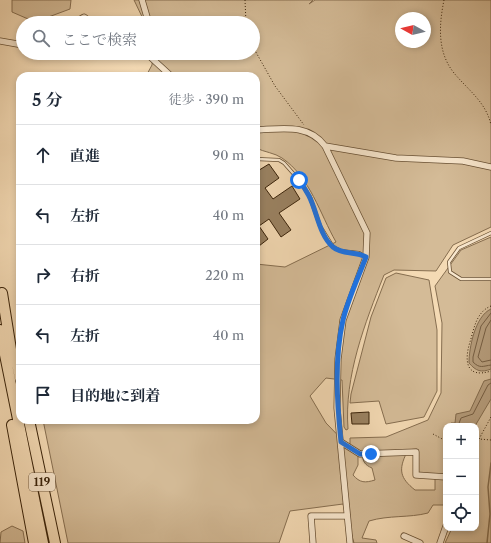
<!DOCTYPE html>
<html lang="ja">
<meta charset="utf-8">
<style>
body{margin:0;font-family:"Libre Caslon Text","Noto Serif JP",serif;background:#f6f6f7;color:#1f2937}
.controls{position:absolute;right:12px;bottom:12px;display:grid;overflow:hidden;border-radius:8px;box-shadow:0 2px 6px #0003}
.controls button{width:36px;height:36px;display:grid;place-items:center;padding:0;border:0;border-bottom:1px solid #e0e1e3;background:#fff;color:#1f2937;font:20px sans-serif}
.compass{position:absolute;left:395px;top:12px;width:36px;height:36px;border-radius:50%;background:#fff;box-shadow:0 2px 6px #0003;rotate:278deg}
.stop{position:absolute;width:12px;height:12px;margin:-9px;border:3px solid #1a73e8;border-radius:50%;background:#fff}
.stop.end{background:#1a73e8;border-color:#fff;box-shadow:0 1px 4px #0008}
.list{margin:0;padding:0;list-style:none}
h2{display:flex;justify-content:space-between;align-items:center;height:52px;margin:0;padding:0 16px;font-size:17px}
h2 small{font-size:13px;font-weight:400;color:#747a83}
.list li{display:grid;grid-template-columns:26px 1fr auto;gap:12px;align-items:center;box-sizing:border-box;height:60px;padding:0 16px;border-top:1px solid #e0e1e3}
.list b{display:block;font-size:15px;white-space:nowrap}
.list em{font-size:13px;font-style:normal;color:#747a83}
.icon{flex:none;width:22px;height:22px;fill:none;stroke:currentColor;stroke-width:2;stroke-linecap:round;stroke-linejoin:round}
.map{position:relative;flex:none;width:491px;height:543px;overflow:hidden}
.search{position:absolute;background:#fff;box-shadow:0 2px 6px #0003;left:16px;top:16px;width:244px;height:44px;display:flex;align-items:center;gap:10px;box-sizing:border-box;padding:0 14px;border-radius:22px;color:#747a83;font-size:15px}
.panel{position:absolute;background:#fff;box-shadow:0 2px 6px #0003;left:16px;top:72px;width:244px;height:352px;border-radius:12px}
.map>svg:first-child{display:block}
.green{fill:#d4bb97;stroke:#866e50;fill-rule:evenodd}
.water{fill:#b49b7a;stroke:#836b4d}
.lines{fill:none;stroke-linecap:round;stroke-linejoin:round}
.shore{stroke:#765e42;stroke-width:1}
.stream{stroke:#836b4d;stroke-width:1.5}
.building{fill:#9a8262;stroke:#392209}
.lane-casing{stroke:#685034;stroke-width:4}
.street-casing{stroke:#685034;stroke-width:7}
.highway-casing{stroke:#392209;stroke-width:12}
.path{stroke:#392209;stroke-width:1;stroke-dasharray:1 2;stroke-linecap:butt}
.lane{stroke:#f8e7ce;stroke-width:2.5}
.street{stroke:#f8e7ce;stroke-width:5.5}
.highway{stroke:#f4dab4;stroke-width:10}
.route{stroke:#1a73e8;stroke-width:5}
.labels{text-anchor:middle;stroke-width:3;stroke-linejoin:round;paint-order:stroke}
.shield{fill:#f8e7ce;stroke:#725d44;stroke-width:1}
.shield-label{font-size:11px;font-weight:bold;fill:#392209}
</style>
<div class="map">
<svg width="491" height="543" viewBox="0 0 491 543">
<rect width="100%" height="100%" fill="#f4dab4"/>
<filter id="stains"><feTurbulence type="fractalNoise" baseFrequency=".005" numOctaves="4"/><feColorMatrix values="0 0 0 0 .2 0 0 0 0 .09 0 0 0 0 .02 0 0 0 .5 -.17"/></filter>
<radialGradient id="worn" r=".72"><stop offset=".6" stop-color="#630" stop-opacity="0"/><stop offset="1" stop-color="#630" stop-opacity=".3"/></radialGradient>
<path class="green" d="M12 0H71L70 9 35 22 12 12Z
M134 0H313L309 4 315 0H491V227L453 245 436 271 394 270 384 275C365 323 344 376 348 429L346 430 344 427 342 380 326 378 310 396 326 423 358 456V465L353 475C360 483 365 483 375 480L372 468C365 465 363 462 362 454L350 446V438L386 437 428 420 441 393 442 323 435 286 461 250 491 237V543H445L452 528H476V426H446V505H433L428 513C409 518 389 515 369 521L362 538 376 540 377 543H354L343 504 290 511 279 543H68L43 420H256V264L285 267 336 242C320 214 310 177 282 158 275 153 264 152 256 148V76H146L152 65 153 53H253V23H145ZM401 18H425V42H401ZM417 449 418 473 435 475V490H415C400 478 398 470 407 452L363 454Z
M396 273 429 280 437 330V391L424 417 386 424 379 401 350 403 351 394 371 317 386 278Z
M12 526 23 531 25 543H0L1 532Z"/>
<path class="water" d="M491 309V369C481 373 476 371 469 363 469 348 475 316 491 309Z
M491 379V399L475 426H451V423H455L456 414 470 411 484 381Z"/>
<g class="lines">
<path class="shore" d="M491 313 481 326 473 357V362C480 369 483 366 491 365
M491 320 486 328 478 357 482 362 491 360
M458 426 461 418 473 414 488 385 491 383"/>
<path class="stream" d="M487 543 490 514 488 487 491 463"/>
</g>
<path class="building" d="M269 164 279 178 265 188 273 199 292 186 300 199 279 213 291 230 281 237 269 219 259 226 268 239 259 246 256 242V172Z
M369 412V424H352L351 413Z"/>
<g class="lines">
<defs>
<path id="lane" d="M256 159 279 160 284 163 299 180 310 197 320 226 333 247 341 251 359 253 365 257
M491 233 459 248 449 262 450 272 461 279H491"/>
<path id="street" d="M142 0 147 17 146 23
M74 23 84 17 92 23
M0 41 23 45
M146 53 171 76
M256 130C281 129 308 123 325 146L367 233 366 257 343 320 338 359 337 408 350 543
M325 146 396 158 463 161 491 167
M341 442 360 454 416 452V475L446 477
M404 536 420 543
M313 543 311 516H347
M440 543 446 526"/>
<path id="highway" d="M2 293 13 362
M0 330 43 543
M15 354 20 378
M29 420 55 543
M12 425 34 543"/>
</defs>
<use href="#lane" class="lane-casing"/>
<use href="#street" class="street-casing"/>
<use href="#highway" class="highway-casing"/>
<path class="path" d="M245 0 246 23
M444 0C439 25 437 52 454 73 468 90 486 102 491 125
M253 47 275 86 304 125
M491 306C476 312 474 329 470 342 464 361 466 379 491 371
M491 417 479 439 491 440
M433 434 446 441
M476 444 479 440"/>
<use href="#lane" class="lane"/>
<use href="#street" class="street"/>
<use href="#highway" class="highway"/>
</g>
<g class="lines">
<path class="route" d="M299 180C303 185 306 191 309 196 317 211 319 235 333 247 342 255 356 251 366 257 358 278 348 299 343 320 334 360 337 402 341 442L360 454H371"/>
</g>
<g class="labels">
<rect class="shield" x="29" y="473" width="26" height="18" rx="3"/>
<g class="shield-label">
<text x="42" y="486">119</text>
</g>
</g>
<rect width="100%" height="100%" filter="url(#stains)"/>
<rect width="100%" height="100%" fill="url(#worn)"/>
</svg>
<div class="controls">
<button>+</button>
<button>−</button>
<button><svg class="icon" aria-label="locate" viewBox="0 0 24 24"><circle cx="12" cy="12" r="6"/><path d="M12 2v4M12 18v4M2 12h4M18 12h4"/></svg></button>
</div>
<svg class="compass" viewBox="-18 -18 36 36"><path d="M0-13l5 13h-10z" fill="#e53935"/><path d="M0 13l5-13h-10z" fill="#747a83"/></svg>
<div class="stop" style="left:299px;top:180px"></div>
<div class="stop end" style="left:371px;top:454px"></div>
<div class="search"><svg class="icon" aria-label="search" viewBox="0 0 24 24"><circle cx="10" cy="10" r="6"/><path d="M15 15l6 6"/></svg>ここで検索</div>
<section class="panel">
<h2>5 分<small>徒歩 · 390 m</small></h2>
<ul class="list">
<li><svg class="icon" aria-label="ahead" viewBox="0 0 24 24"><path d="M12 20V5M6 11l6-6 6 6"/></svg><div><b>直進</b></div><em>90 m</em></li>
<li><svg class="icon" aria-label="left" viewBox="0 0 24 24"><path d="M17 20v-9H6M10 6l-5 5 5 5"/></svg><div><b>左折</b></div><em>40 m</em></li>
<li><svg class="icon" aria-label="right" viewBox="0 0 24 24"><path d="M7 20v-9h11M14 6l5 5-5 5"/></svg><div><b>右折</b></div><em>220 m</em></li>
<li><svg class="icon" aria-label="left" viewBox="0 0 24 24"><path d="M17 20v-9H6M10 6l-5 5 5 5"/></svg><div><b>左折</b></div><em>40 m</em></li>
<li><svg class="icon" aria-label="arrive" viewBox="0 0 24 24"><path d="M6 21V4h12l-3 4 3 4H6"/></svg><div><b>目的地に到着</b></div></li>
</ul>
</section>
</div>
